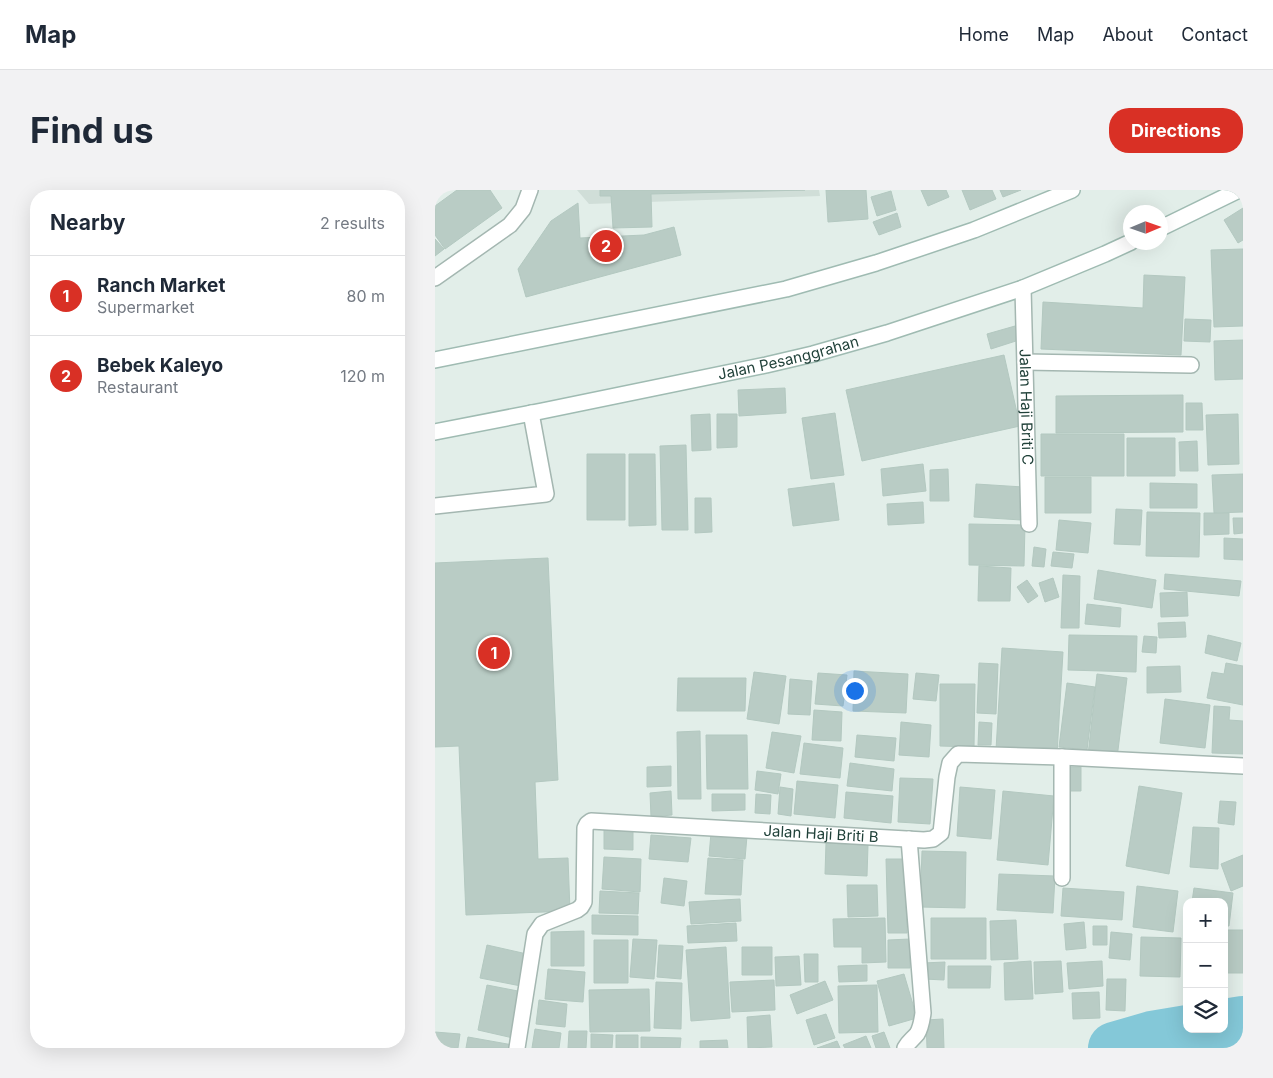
<!DOCTYPE html>
<meta charset="utf-8">
<style>
body{margin:0;font-family:Inter,sans-serif;background:#f2f2f3;color:#1f2937}
.controls{position:absolute;right:15px;bottom:15px;display:grid;overflow:hidden;border-radius:10px;box-shadow:0 5px 20px #0002}
.controls button{width:45px;height:45px;display:grid;place-items:center;padding:0;border:0;border-bottom:1px solid #e0e1e3;background:#fff;color:#1f2937;font:25px sans-serif}
.compass{position:absolute;left:688px;top:15px;width:45px;height:45px;border-radius:50%;background:#fff;box-shadow:0 5px 20px #0002;rotate:88deg}
.you{position:absolute;left:419px;top:500px;width:18px;height:18px;margin:-12px;border:4px solid #fff;border-radius:50%;background:#1a73e8;box-shadow:0 0 0 8px #1a73e833}
.badge{display:grid;place-items:center;width:32px;height:32px;border-radius:50%;background:#d93025;color:#fff;font-size:16px;font-weight:700}
.pin{position:absolute;translate:-50% -50%;border:2px solid #fff;box-shadow:0 1px 5px #0006}
.list{margin:0;padding:0;list-style:none}
h2{display:flex;justify-content:space-between;align-items:center;height:65px;margin:0;padding:0 20px;font-size:21px}
h2 small{font-size:16px;font-weight:400;color:#747a83}
.list li{display:grid;grid-template-columns:32px 1fr auto;gap:15px;align-items:center;box-sizing:border-box;height:80px;padding:0 20px;border-top:1px solid #e0e1e3}
.list b{display:block;font-size:19px;white-space:nowrap}
.list p{margin:0;font-size:16px;white-space:nowrap;color:#747a83}
.list em{font-size:16px;font-style:normal;color:#747a83}
.icon{flex:none;width:28px;height:28px;fill:none;stroke:currentColor;stroke-width:2;stroke-linecap:round;stroke-linejoin:round}
.map{position:relative;flex:none;width:808px;height:858px;overflow:hidden;border-radius:20px}
header{display:flex;align-items:center;gap:30px;box-sizing:border-box;height:70px;padding:0 25px;background:#fff;border-bottom:1px solid #e0e1e3}
header strong{font-size:24px}
nav{display:flex;gap:28px;margin-inline-start:auto;font-size:18px}
.intro{display:flex;align-items:center;justify-content:space-between;box-sizing:border-box;height:120px;padding:0 30px}
h1{margin:0;font-size:35px}
.button{padding:12px 22px;border-radius:20px;background:#d93025;color:#fff;font-size:18px;font-weight:700}
main{display:flex;gap:30px;padding:0 30px}
aside{flex:1;background:#fff;border-radius:20px;box-shadow:0 5px 20px #0002}
.map>svg:first-child{display:block}
.built{fill:#d0ded8}
.lines{fill:none;stroke-linecap:round;stroke-linejoin:round}
.river{stroke:#84c8d8;stroke-width:52}
.building{fill:#b9ccc5;stroke:#b3c8c0}
.lane-casing{stroke:#a4b7b1;stroke-width:18}
.street-casing{stroke:#a4b7b1;stroke-width:18}
.secondary-casing{stroke:#9fbbb2;stroke-width:18}
.lane{stroke:#fff;stroke-width:15}
.street{stroke:#fff;stroke-width:15}
.secondary{stroke:#fff;stroke-width:15}
.labels{text-anchor:middle;stroke-width:4;stroke-linejoin:round;paint-order:stroke}
.street-label{font-size:15px;fill:#204139;stroke:#f3faf6}
</style>
<header>
<strong>Map</strong>
<nav><a>Home</a><a>Map</a><a>About</a><a>Contact</a></nav>
</header>
<div class="intro"><h1>Find us</h1><a class="button">Directions</a></div>
<main>
<aside>
<h2>Nearby<small>2 results</small></h2>
<ul class="list">
<li><span class="badge">1</span><div><b>Ranch Market</b><p>Supermarket</p></div><em>80 m</em></li>
<li><span class="badge">2</span><div><b>Bebek Kaleyo</b><p>Restaurant</p></div><em>120 m</em></li>
</ul>
</aside>
<div class="map">
<svg width="808" height="858" viewBox="0 0 808 858">
<rect width="100%" height="100%" fill="#e2eee9"/>
<path class="built" d="M142 0H384L385 6 154 14Z"/>
<g class="lines">
<path class="river" d="M789 835 808 832
M679 858 717 847 765 839"/>
</g>
<path class="building" d="M22 0H55L67 18 10 59 0 45V16Z
M165 0H370L216 4 217 37 178 38 176 6H165Z
M391 0H431L433 29 393 32Z
M486 0H511L514 7 493 16Z
M527 0H557L561 9 535 20Z
M565 0H586L568 7Z
M456 1 461 20 442 26 436 7Z
M143 13 145 48 209 45 239 37 246 65 91 107 83 79 116 31Z
M808 18V50L803 53 789 30Z
M462 23 466 37 444 45 438 32Z
M0 49 9 59 0 66Z
M808 59V136L779 137 776 60Z
M709 85 750 87 746 165 606 159 608 112 708 118Z
M750 129 776 130 775 152 749 151Z
M580 136 584 150 556 159 552 144Z
M808 150V189L780 190 779 151Z
M569 165 585 236 427 271 411 200Z
M350 198 351 223 304 226 303 200Z
M748 205V242L621 243V206Z
M751 213H767L768 240H751Z
M400 223 409 285 376 289 367 228Z
M275 224 276 260 257 261 256 225Z
M282 224H302V257L282 258Z
M803 224 804 274 773 275 771 225Z
M606 244H689V286H606Z
M692 248H740V286H692Z
M762 251 763 281H745L744 252Z
M251 255 253 340H227L225 256Z
M152 264H190V330H152Z
M194 264H220L221 335 194 336Z
M488 274 491 301 448 306 446 279Z
M513 279 514 311H495V280Z
M808 284V322L779 323 777 285Z
M610 287H656V323H610Z
M399 293 404 330 358 336 353 299Z
M715 293 762 294V318H715Z
M541 294 588 297 586 330 539 327Z
M260 308H276L277 342 260 343Z
M488 312 489 333 453 335 452 314Z
M681 319 707 320 705 355 679 354Z
M712 322 765 323 764 367 711 366Z
M769 323H794V344L769 345Z
M798 328H808V343L799 344Z
M624 330 656 333 653 363 621 360Z
M534 334 590 335 589 376 534 375Z
M789 348 808 349V370L789 369Z
M599 357 611 359 609 377 597 376Z
M618 362 639 364 637 378 616 376Z
M113 368 123 590 100 592 103 669 133 668 135 721 31 725 24 556 0 557V373Z
M544 376 576 378 575 411H543Z
M663 380 721 390 717 418 659 409Z
M730 384 806 391 804 406 729 399Z
M628 385 645 386 644 438H626Z
M618 388 624 407 610 412 604 393Z
M592 390 603 406 593 413 582 397Z
M752 402 753 426 726 427 725 403Z
M652 414 686 418 685 437 650 434Z
M750 432 751 447 724 448 723 433Z
M634 445 702 446 701 482 633 480Z
M773 445 806 453 802 471 770 463Z
M709 446 722 447 721 463 707 462Z
M567 458 628 462 622 564 561 560Z
M544 473 563 474 561 524 542 523Z
M791 473 808 476V515L772 508 777 482 789 484Z
M745 476 746 502 712 503V477Z
M419 481 473 484 471 523 418 521Z
M319 482 351 486 344 534 312 529Z
M383 483 412 485 408 516 380 514Z
M481 483 504 485 501 511 478 509Z
M662 484 692 488 682 568 653 565Z
M243 488H311L310 521H242Z
M355 489 377 491 375 525 353 524Z
M632 493 660 497 652 560 624 557Z
M505 494H540L539 557 505 556Z
M730 509 775 515 770 558 725 553Z
M779 516 795 517 794 530 808 531V564L777 563Z
M379 520 407 522 406 551 377 550Z
M466 532 496 535 494 567 464 565Z
M544 532 557 533 556 555H543Z
M265 541 266 609H243L242 542Z
M337 542 366 546 359 583 331 578Z
M271 545H312L313 599H272Z
M422 545 461 548 459 571 420 567Z
M369 553 408 558 405 588 365 584Z
M415 573 459 579 457 601 412 596Z
M236 576V596L212 597V577Z
M631 577H646V601H631Z
M322 581 346 584 343 604 320 600Z
M465 588 498 589 495 634 463 632Z
M362 591 403 595 400 628 359 624Z
M704 596 747 603 734 684 691 676Z
M345 597 358 599 356 626 343 624Z
M525 597 560 600 556 649 522 646Z
M236 601 237 625 216 627 215 603Z
M568 601 619 606 613 675 562 670Z
M411 602 458 606 456 633 409 628Z
M277 604H310V620L277 621Z
M321 604 336 605 335 624 320 623Z
M785 611 801 612 799 635 783 633Z
M758 637 784 638 783 679 755 677Z
M169 638H198V660L169 659Z
M276 643 312 646 310 669 274 666Z
M216 645 256 648 253 672 214 669Z
M391 653 433 655 432 686 390 684Z
M487 661 531 662 530 718 485 717Z
M808 665V696L796 701 786 674Z
M169 667 206 669 205 702 167 699Z
M273 668 308 670 306 705 270 704Z
M451 669H470L472 743H453Z
M564 684 620 686 618 723 562 720Z
M229 688 252 691 249 716 226 713Z
M412 695H442L443 726 413 727Z
M702 696 743 701 738 742 698 737Z
M628 698 689 702 687 730 626 726Z
M759 698 798 703 794 736H789V712H757Z
M165 701 204 703 203 724 164 723Z
M305 709 306 731 256 734 254 712Z
M157 725 203 726V745L157 744Z
M450 728 451 772 427 773V757H399L398 729Z
M496 728H551V769H496Z
M581 730 583 769 556 770 555 731Z
M649 732 651 758 631 760 629 734Z
M301 733 302 751 253 753 252 736Z
M658 736H672V755H658Z
M789 740H808V783H789Z
M149 741V776H116V742Z
M676 742 697 744 695 770 674 768Z
M706 747 746 748 745 787 705 786Z
M198 749 222 750 219 789 195 787Z
M475 749V778H453V750Z
M159 750H193V793H159Z
M52 755 92 764 86 796 45 788Z
M224 755 248 756 246 789 222 787Z
M291 757 295 828 256 831 251 760Z
M307 757H337V785H307Z
M369 764H383V792H370Z
M364 766 366 795 341 796 340 767Z
M596 771 598 809 570 810 569 773Z
M626 771 628 802 600 804 599 772Z
M667 771 668 796 634 799 632 773Z
M510 772 509 790 489 789 488 773Z
M432 775V791L404 792 403 776Z
M513 776H556L555 798H513Z
M113 779 150 782 148 812 110 809Z
M469 784 482 828 454 836 442 791Z
M672 789H691L690 821 671 820Z
M339 790 340 820 297 822 295 792Z
M390 791 398 810 362 824 355 805Z
M221 792 247 793 246 839 219 838Z
M52 795 88 802 78 848 43 840Z
M442 795 443 842 404 843 403 796Z
M214 799 215 841 155 842 154 800Z
M664 802 665 828 638 829 637 803Z
M104 810 132 814 130 837 101 834Z
M391 824 400 848 379 855 371 830Z
M335 825 337 857 313 858 312 827Z
M508 829 509 858H492L491 830Z
M100 839 126 843 124 858H97Z
M134 841H152L151 858H133Z
M0 842 25 844 23 858H0Z
M449 842 455 858H441L437 846Z
M156 844 178 845 177 858H156Z
M181 845H203V858H181Z
M431 846 436 858H410L408 855Z
M33 847 78 855 77 858H31Z
M206 847 246 848 245 858H206Z
M292 850 293 858H265V851Z
M402 851 405 858H382Z"/>
<g class="lines">
<defs>
<path id="lane" d="M0 316 111 304 96 223"/>
<g id="street">
<path d="M0 88 75 35 88 19 95 0"/>
<path id="s1" d="M588 98 594 334"/>
<path d="M590 172 756 175"/>
<path d="M627 688V567"/>
<path id="s2" d="M82 858 100 744 107 734 142 720 146 717 149 712 150 638 152 634 156 631 489 650 498 649 506 643 512 587 515 573 523 564 627 567 808 576"/>
<path d="M470 858C474 851 477 850 482 844 486 838 487 830 488 823L474 649"/>
</g>
<g id="secondary">
<path d="M726 38 804 0"/>
<path d="M0 170 351 99 441 73 539 40 637 0"/>
<path id="s3" d="M0 242 107 221 331 175 378 164 452 143 588 98 670 64 696 52"/>
</g>
</defs>
<use href="#lane" class="lane-casing"/>
<use href="#street" class="street-casing"/>
<use href="#secondary" class="secondary-casing"/>
<use href="#lane" class="lane"/>
<use href="#street" class="street"/>
<use href="#secondary" class="secondary"/>
</g>
<g class="labels">
<g class="street-label">
<text dy="5" stroke="none"><textPath href="#s3" startOffset="361">Jalan Pesanggrahan</textPath></text>
<text dy="5" stroke="none"><textPath href="#s1" startOffset="119">Jalan Haji Briti C</textPath></text>
<text dy="5" stroke="none"><textPath href="#s2" startOffset="490">Jalan Haji Briti B</textPath></text>
</g>
</g>
</svg>
<div class="controls">
<button>+</button>
<button>−</button>
<button><svg class="icon" aria-label="layers" viewBox="0 0 24 24"><path d="M12 4l9 5-9 5-9-5zM3 14l9 5 9-5"/></svg></button>
</div>
<svg class="compass" viewBox="-18 -18 36 36"><path d="M0-13l5 13h-10z" fill="#e53935"/><path d="M0 13l5-13h-10z" fill="#747a83"/></svg>
<div class="you"></div>
<div class="pin badge" style="left:59px;top:463px">1</div>
<div class="pin badge" style="left:171px;top:56px">2</div>
</div>
</main>
